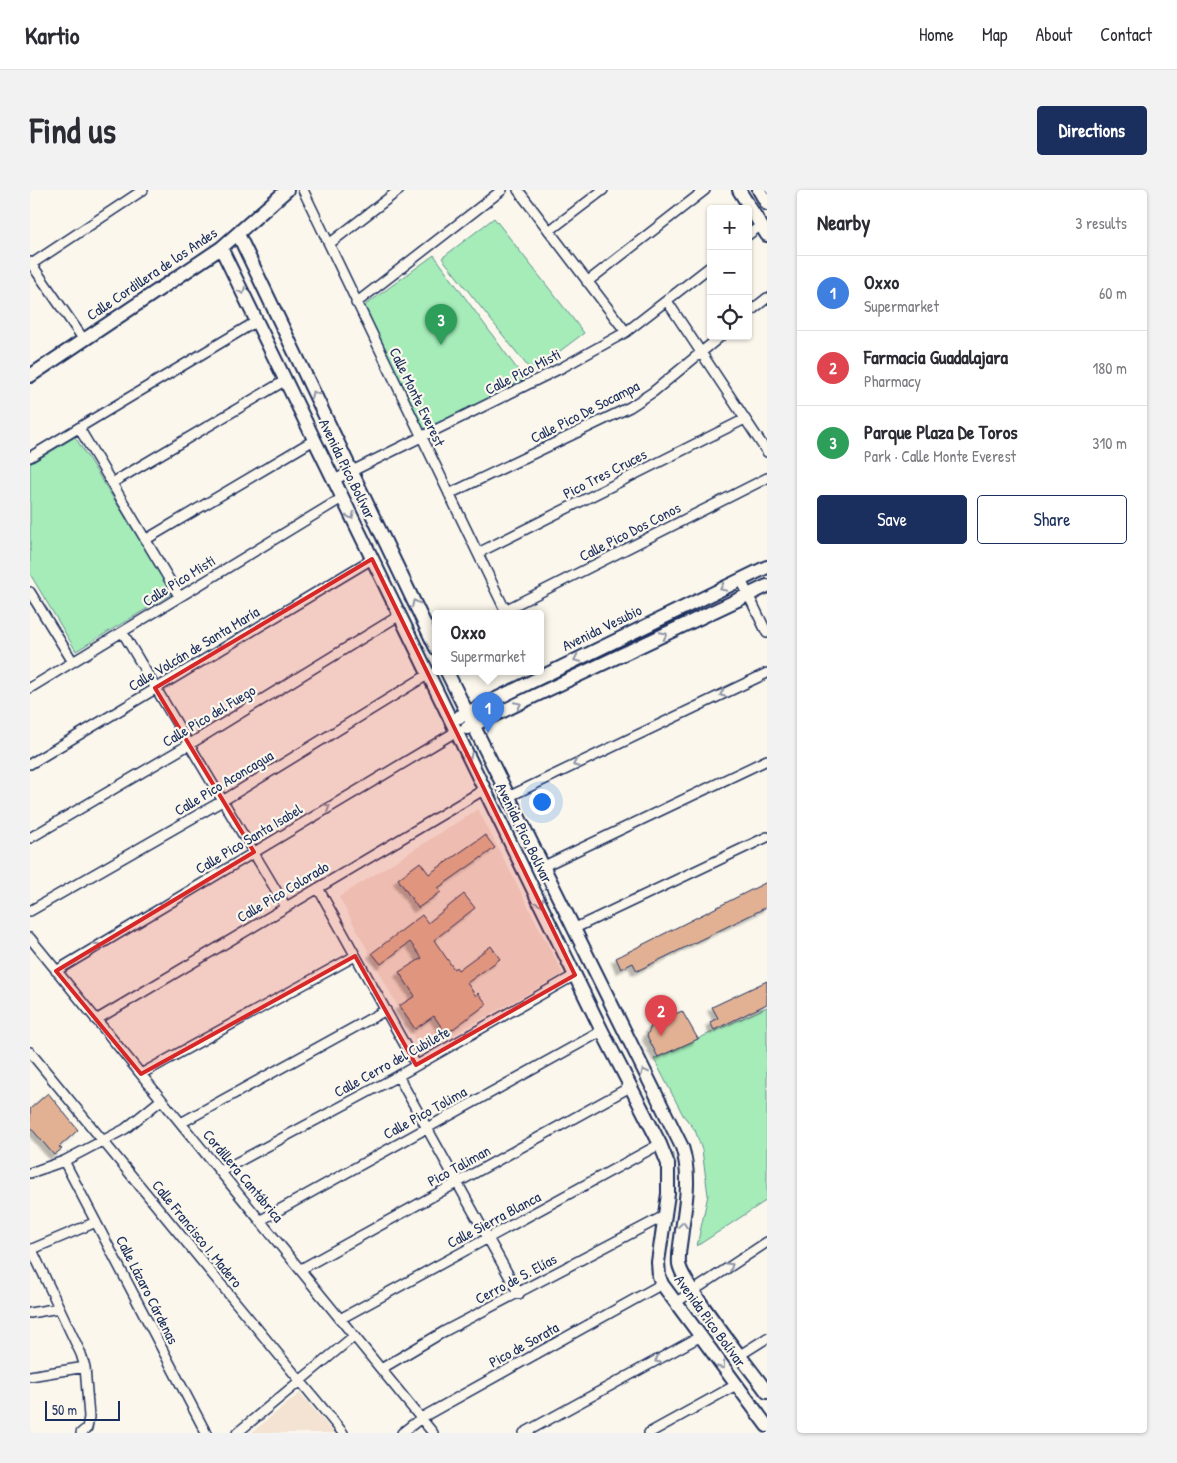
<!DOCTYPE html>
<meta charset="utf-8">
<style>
body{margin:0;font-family:"Patrick Hand",sans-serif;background:#f2f2f3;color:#2b2b33}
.controls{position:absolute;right:15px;top:15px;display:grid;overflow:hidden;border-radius:5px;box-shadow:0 1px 4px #0004}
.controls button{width:45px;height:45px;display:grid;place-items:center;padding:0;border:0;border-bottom:1px solid #e1e1e2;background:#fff;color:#2b2b33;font:25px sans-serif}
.scale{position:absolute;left:15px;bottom:12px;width:75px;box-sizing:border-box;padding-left:5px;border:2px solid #1b2f5e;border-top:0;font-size:14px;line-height:18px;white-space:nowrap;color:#1b2f5e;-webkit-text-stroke:4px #fbf7ec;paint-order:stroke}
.you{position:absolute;left:511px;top:611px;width:18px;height:18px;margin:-12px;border:4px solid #fff;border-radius:50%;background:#1a73e8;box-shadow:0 0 0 8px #1a73e833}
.badge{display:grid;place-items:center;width:32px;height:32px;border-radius:50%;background:#1b2f5e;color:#fff;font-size:16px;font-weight:700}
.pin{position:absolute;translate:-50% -41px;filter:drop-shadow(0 1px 2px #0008)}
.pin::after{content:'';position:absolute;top:26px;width:18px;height:15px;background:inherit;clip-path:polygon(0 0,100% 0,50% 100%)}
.popup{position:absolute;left:402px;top:420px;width:112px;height:65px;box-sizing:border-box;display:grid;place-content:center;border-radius:5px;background:#fff;filter:drop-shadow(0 1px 4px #0005);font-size:16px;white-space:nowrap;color:#7c7c81}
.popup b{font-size:19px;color:#2b2b33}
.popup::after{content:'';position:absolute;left:50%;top:100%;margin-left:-10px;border:10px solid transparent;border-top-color:#fff}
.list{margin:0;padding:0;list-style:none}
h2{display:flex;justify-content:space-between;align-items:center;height:65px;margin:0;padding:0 20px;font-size:21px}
h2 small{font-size:16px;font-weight:400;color:#7c7c81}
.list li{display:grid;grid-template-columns:32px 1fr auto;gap:15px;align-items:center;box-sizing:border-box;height:75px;padding:0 20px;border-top:1px solid #e1e1e2}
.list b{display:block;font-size:19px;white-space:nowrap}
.list p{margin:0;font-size:16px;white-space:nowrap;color:#7c7c81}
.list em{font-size:16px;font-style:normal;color:#7c7c81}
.actions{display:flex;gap:10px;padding:15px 20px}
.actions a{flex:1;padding:11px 0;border:1px solid #1b2f5e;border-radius:5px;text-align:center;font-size:18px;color:#1b2f5e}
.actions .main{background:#1b2f5e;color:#fff}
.icon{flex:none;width:28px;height:28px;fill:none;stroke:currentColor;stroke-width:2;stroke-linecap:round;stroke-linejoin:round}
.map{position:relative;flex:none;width:737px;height:1243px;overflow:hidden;border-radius:5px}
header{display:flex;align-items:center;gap:30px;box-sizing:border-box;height:70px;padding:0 25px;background:#fff;border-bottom:1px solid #e1e1e2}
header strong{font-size:24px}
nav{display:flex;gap:28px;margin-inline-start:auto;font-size:18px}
.intro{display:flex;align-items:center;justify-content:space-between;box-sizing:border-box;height:120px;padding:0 30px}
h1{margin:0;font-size:35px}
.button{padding:12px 22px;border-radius:5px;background:#1b2f5e;color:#fff;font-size:18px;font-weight:700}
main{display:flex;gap:30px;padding:0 30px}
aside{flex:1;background:#fff;border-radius:5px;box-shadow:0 1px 4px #0004}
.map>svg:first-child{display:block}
.built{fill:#f4e2d2}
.green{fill:#a5ecb9;stroke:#608e8c}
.building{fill:#e2b194;stroke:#1b2f5e;filter:url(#shadow)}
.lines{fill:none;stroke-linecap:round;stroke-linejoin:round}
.street-casing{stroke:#1b2f5e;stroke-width:12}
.secondary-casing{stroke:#1b2f5e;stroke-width:16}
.street{stroke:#fbf7ec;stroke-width:9}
.secondary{stroke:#fbf7ec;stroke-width:12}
.oneway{stroke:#8b93a5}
.marked{fill:#d62828;fill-opacity:0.2;stroke:#d62828;stroke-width:4;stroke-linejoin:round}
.labels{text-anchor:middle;stroke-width:4.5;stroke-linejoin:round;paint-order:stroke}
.street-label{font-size:15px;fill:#1b2f5e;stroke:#fbf7ec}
</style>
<header>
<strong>Kartio</strong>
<nav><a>Home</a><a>Map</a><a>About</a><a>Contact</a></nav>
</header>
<div class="intro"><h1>Find us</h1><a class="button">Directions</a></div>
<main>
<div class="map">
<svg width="737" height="1243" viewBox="0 0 737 1243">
<defs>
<filter id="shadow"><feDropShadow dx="-4.5" dy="4.5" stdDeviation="1" flood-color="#0004"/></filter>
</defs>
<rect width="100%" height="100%" fill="#fbf7ec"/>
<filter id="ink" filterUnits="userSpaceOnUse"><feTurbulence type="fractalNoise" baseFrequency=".02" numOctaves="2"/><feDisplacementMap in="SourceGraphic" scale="10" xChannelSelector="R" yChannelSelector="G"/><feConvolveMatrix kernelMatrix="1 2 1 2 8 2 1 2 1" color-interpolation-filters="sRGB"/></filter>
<g filter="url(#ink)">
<path class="built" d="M448 619 533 784 392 862 309 707Z
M270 1203 304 1243H221Z"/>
<path class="green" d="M464 28 554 143 502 182 412 68Z
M404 65 498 194 394 243 334 116Z
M45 247 143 403 46 461 0 384V274Z
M737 817V1010L667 1056 678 1005 672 960 665 940 653 925 624 869Z"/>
<path class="building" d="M455 645 465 658 408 698 411 702 388 718 368 689 390 672 399 684Z
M737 692V717L607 781 603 773 591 779 586 768Z
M434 704 445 718 404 750 424 779 426 777 428 780 461 756 470 769 437 793 446 806 448 803 457 814 416 844 404 826 385 839 369 816 385 806 369 782 392 768 380 752 351 774 342 763 392 725 398 733Z
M737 791V814L684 840 680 832 688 828 682 817Z
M652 821 668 849 628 867 617 846 622 834Z
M18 903 48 940 29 957 32 959 24 965 0 937V919Z"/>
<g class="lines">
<defs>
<path id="street" d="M273 0 477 424
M488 0 596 142
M519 41 573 0
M718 45 730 36
M299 54 369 0
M0 72 54 150
M0 75 113 0
M557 92 675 0
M637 111 737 262
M326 113 472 0
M718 123 737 108
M49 238 149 406
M0 267 227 131
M304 290 533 177 596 142 681 76
M82 293 256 190
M419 304 600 217 623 202 691 146
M115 350 284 250
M448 363 715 229
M711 390 737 443
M0 402 43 472
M475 420 737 288
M93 443 256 717
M0 498 312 308
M0 574 342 369
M478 607 737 483
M0 648 160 554 370 425
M512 677 737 570
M288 698 386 875
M0 721 194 610 399 484
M543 739 737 647
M0 748 403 1243
M26 781 427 541
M66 830 455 599
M0 862 313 1243
M111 884 325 766
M368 886 489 1104
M151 933 356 820
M34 971 176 1243
M191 981 368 886 545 785
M0 983 34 971 95 939 131 910
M231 1030 572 841
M0 1060 66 1032
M2 1060 51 1164 55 1177 59 1227 57 1238 51 1243
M271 1079 600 897
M645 1113 737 1052
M0 1123 29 1118
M310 1129 630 954
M710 1165 737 1148
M351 1179 415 1141 636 1025
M0 1186 55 1177
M207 1243 324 1146
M372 1243 391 1228 632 1094
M494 1243 671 1146
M619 1243 706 1195"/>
<path id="secondary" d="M709 0 737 45
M729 0 737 14
M208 44 406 458
M191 58 572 841 630 954 638 974V1004L628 1072 629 1086 632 1094 737 1236
M0 186 191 58 257 0
M417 482 652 957C661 985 656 1012 652 1040 651 1051 648 1063 649 1074 652 1095 721 1179 737 1202
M429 527 737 377
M437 538 737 396"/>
</defs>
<use href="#street" class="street-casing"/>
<use href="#secondary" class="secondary-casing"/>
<use href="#street" class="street"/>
<use href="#secondary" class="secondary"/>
</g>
<defs><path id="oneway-chevron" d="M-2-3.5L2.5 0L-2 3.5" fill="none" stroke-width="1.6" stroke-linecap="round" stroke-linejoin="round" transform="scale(1.25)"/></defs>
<g class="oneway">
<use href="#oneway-chevron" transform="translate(212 101) rotate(64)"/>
<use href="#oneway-chevron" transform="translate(284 204) rotate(-116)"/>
<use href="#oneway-chevron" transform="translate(321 326) rotate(64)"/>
<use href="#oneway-chevron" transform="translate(693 398) rotate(154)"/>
<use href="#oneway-chevron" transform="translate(385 413) rotate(-115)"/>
<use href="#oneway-chevron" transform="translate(634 445) rotate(-26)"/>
<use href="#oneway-chevron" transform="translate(547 469) rotate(154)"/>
<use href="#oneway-chevron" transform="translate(693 504) rotate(155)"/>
<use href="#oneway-chevron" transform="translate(488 515) rotate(-26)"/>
<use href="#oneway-chevron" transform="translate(439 566) rotate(64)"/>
<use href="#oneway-chevron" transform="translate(546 574) rotate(155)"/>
<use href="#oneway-chevron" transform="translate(297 617) rotate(-31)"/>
<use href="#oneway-chevron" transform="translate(510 713) rotate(64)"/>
<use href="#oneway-chevron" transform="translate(68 756) rotate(-31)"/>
<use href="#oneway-chevron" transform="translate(614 882) rotate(-116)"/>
<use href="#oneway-chevron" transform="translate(653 1035) rotate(-82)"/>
<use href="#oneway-chevron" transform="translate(700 1076) rotate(-32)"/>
<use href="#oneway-chevron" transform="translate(628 1170) rotate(151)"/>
<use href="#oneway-chevron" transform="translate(692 1176) rotate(54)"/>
</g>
</g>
<path class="marked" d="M342 369 545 785 386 875 325 766 111 884 26 781 224 662 125 498Z"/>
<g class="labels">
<g class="street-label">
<text transform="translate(122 84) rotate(-34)" y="5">Calle Cordillera de los Andes</text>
<text transform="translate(493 182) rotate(-27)" y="5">Calle Pico Misti</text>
<text transform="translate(387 207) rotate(64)" y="5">Calle Monte Everest</text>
<text transform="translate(555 222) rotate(-27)" y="5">Calle Pico De Socampa</text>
<text transform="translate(317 279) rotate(64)" y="5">Avenida Pico Bolívar</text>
<text transform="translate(575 284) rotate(-27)" y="5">Pico Tres Cruces</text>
<text transform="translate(600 342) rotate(-27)" y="5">Calle Pico Dos Conos</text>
<text transform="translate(149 391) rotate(-32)" y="5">Calle Pico Misti</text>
<text transform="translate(572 438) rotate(-26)" y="5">Avenida Vesubio</text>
<text transform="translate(164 459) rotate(-31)" y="5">Calle Volcán de Santa María</text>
<text transform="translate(179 526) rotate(-31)" y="5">Calle Pico del Fuego</text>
<text transform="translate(194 593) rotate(-31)" y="5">Calle Pico Aconcagua</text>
<text transform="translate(494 643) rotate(64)" y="5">Avenida Pico Bolívar</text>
<text transform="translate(219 649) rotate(-31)" y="5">Calle Pico Santa Isabel</text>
<text transform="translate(253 702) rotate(-31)" y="5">Calle Pico Colorado</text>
<text transform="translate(362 872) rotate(-29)" y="5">Calle Cerro del Cubilete</text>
<text transform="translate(395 923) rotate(-29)" y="5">Calle Pico Tolima</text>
<text transform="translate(429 976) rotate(-29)" y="5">Pico Taliman</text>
<text transform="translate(213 986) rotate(50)" y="5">Cordillera Cantábrica</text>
<text transform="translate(464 1030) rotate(-28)" y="5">Calle Sierra Blanca</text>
<text transform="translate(167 1044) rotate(51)" y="5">Calle Francisco I. Madero</text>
<text transform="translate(486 1089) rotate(-28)" y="5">Cerro de S. Elías</text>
<text transform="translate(117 1100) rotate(63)" y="5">Calle Lázaro Cárdenas</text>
<text transform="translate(680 1131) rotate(54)" y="5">Avenida Pico Bolívar</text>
<text transform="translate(494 1155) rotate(-29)" y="5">Pico de Sorata</text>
</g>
</g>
</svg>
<div class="controls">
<button>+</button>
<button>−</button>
<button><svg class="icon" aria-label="locate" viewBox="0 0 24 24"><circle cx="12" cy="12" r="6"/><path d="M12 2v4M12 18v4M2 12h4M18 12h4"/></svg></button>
</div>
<div class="scale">50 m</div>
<div class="you"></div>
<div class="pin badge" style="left:458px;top:543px;background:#3f7fe0">1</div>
<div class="popup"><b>Oxxo</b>Supermarket</div>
<div class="pin badge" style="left:631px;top:846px;background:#e0444e">2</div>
<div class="pin badge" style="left:411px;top:155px;background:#2e9e5b">3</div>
</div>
<aside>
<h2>Nearby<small>3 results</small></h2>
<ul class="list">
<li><span class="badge" style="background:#3f7fe0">1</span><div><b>Oxxo</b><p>Supermarket</p></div><em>60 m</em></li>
<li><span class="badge" style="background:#e0444e">2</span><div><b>Farmacia Guadalajara</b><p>Pharmacy</p></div><em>180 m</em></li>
<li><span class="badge" style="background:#2e9e5b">3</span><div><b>Parque Plaza De Toros</b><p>Park · Calle Monte Everest</p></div><em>310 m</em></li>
</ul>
<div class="actions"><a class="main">Save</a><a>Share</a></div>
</aside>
</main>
